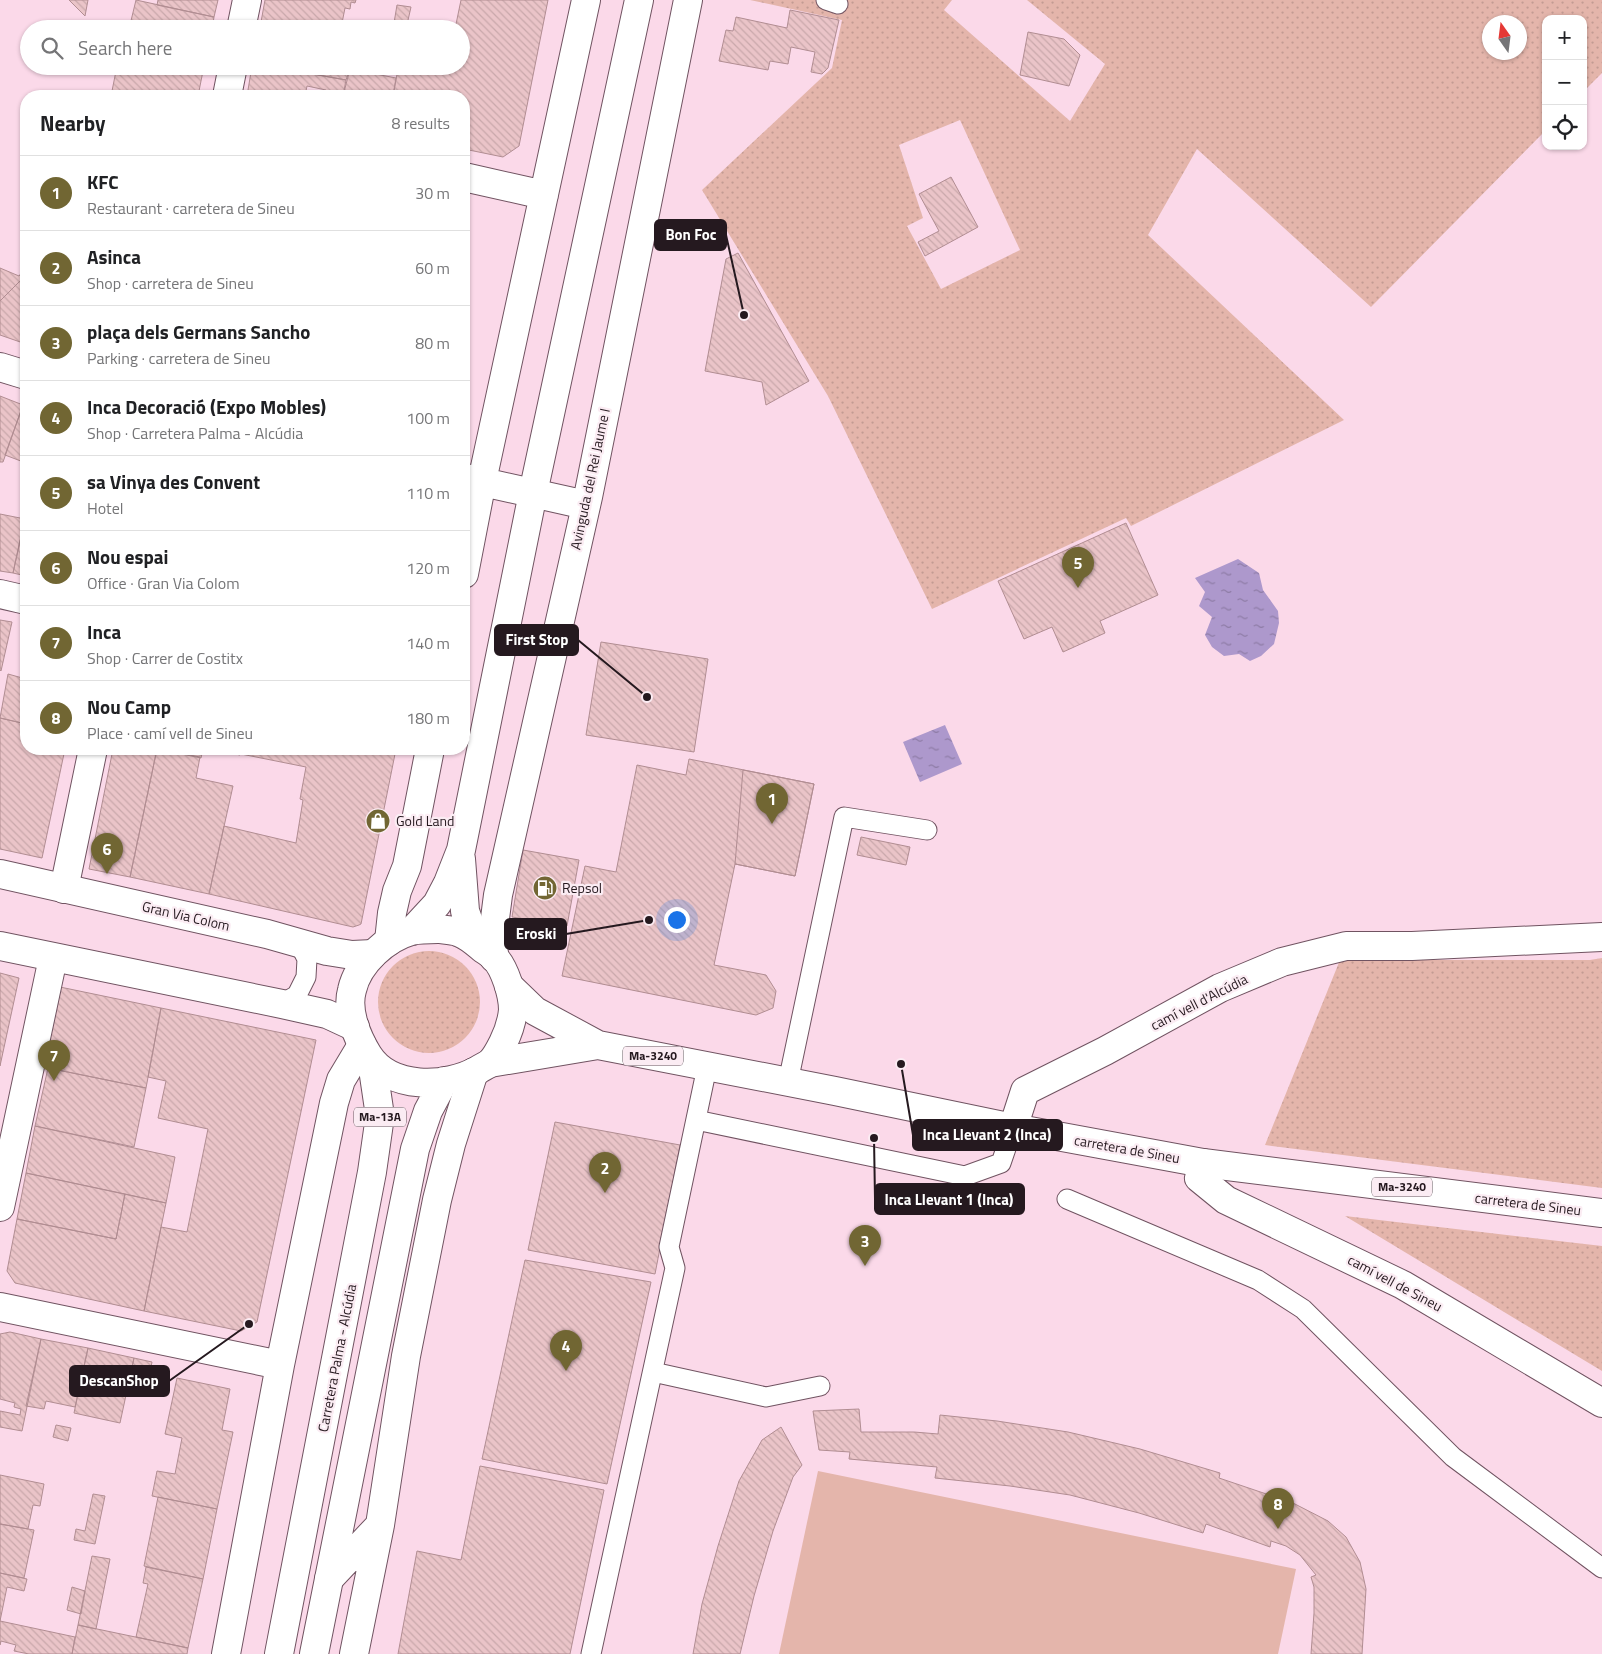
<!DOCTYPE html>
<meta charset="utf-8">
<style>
body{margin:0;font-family:"Titillium Web",sans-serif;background:#f2f2f2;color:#202124}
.controls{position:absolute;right:15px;top:15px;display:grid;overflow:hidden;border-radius:10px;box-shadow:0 1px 4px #0004}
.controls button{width:45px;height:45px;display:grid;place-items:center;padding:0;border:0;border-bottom:1px solid #e0e0e0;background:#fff;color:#202124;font:25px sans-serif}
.compass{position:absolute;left:1482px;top:15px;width:45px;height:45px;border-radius:50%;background:#fff;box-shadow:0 1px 4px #0004;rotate:346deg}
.you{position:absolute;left:676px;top:919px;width:18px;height:18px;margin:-12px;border:4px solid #fff;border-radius:50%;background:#1a73e8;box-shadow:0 0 0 8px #1a73e833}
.badge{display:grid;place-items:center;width:32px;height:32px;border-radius:50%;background:#716633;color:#fff;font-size:16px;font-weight:700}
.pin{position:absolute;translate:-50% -41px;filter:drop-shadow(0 1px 2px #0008)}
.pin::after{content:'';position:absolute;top:26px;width:18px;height:15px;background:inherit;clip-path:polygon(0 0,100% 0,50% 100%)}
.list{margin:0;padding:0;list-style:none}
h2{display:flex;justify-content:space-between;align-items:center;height:65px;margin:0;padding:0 20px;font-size:21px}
h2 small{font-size:16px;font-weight:400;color:#757577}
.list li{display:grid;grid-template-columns:32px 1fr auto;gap:15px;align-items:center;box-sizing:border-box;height:75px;padding:0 20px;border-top:1px solid #e0e0e0}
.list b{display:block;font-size:19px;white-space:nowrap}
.list p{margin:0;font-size:16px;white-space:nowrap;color:#757577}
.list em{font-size:16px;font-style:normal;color:#757577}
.icon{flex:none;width:28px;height:28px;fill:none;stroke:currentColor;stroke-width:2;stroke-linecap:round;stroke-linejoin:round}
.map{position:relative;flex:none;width:1602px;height:1654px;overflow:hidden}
.search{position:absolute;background:#fff;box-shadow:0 1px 4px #0004;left:20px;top:20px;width:450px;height:55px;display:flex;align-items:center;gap:12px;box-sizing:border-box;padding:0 18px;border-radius:28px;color:#757577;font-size:19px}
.panel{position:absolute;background:#fff;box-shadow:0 1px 4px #0004;left:20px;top:90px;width:450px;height:665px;border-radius:20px}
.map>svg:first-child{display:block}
.grass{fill:url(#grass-dots);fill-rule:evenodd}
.park{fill:#e4b5ab}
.water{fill:url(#water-ripples)}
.building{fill:url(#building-back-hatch);stroke:#b18d92}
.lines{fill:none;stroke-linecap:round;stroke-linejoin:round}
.lane-casing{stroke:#705361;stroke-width:21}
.street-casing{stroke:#705361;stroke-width:30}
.secondary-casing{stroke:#705361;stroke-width:30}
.primary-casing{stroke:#705361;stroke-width:30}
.highway-casing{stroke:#705361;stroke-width:30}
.lane{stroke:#fff;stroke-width:19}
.street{stroke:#fff;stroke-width:28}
.secondary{stroke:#fff;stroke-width:28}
.primary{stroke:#fff;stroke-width:28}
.highway{stroke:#fff;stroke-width:28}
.labels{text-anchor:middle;stroke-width:4.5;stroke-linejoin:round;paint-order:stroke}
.shield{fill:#fbecf3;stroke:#65585f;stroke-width:1}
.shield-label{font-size:12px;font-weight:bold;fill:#25191f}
.street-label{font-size:14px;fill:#25191f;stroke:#fbecf3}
.poi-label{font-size:14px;fill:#25191f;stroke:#fbecf3;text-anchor:start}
.leader{fill:none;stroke:#25191f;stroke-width:2}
.callout-dot{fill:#25191f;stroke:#fbecf3;stroke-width:2}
.callout{fill:#25191f;stroke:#25191f;stroke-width:2}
.callout-label{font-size:15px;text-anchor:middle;font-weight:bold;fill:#fff}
</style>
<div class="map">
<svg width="1602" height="1654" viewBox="0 0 1602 1654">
<defs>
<pattern id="grass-dots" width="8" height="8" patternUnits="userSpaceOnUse" patternTransform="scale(1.25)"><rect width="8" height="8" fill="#e4b5ab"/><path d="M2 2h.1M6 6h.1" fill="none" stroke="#c39b93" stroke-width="1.8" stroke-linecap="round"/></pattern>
<pattern id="water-ripples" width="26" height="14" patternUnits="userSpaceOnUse" patternTransform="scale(1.25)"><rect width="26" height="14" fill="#ad98cc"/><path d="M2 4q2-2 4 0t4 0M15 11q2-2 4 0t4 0" fill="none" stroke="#8d7ba5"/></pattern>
<pattern id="building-back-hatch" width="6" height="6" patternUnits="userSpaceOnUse" patternTransform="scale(1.25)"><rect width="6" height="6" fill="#eac4c8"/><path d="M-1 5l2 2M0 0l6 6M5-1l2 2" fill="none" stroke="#c9a8ab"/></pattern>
</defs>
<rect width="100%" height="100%" fill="#fbd9e9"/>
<path class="grass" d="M750 0H952L944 10 1070 121 1105 64 1027 0H1602V73L1583 92V19H1546V130L1371 307 1197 149 1148 235 1344 420 1131 526 1126 518 932 609 828 396 702 190 832 68 842 20ZM1490 22H1520V52H1490ZM960 120 1020 250 941 289 907 226 923 218 899 145Z
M378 1002a51 51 0 1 1 102 0a51 51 0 1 1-102 0Z
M1602 958V1188L1265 1145 1340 960H1590Z
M1345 1216 1602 1246V1371Z"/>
<path class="park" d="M818 1471 1296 1569 1278 1654H779Z"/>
<path class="water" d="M1238 559 1259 573 1263 590 1278 611 1279 623 1274 644 1261 656 1250 661 1239 654 1224 656 1212 647 1205 635 1212 617 1199 606 1205 592 1195 578Z
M945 725 962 764 920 782 903 742Z"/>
<path class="building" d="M69 0H88L85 16Z
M136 0 214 17 212 29H129Z
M158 0H218L214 17 157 5Z
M265 0H356L355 3 351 2 350 9 345 8 342 23 346 24 345 29H297L261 22Z
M461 0H548L519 146 503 157 464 149V96H393L398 69 426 74 428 66H461V29H455Z
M397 5 411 7 406 29H393Z
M790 10 839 20 828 68 822 74 811 72 815 52 791 47 788 64 770 61 768 70 719 61 726 30 733 31 736 17 787 28Z
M261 22 297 29H260Z
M1028 32 1064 39 1080 55 1069 86 1020 75Z
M117 66H204L198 96H111Z
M252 66H268L346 80 343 96H325L326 90 307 86 305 96H247Z
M268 66H342L350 69 346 80Z
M350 69 396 78 393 96H343Z
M951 177 978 227 925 256 918 242 939 231 919 194Z
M738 253 809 381 766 405 762 382 705 371 726 259Z
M26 267V275L0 301V268L19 276Z
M26 275V344L0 335V301Z
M0 396 23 405 3 462H0Z
M23 405H26V463L5 455Z
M26 512V576L13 573Z
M0 514 25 519 13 573 0 571Z
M1126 523 1158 595 1100 621 1105 633 1063 652 1052 627 1024 639 998 581Z
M0 620 12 622 1 671 0 670Z
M601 642 708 659 694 752 586 735Z
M8 674 26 679V724L0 718Z
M0 718 26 724V749H65L42 858 0 849Z
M113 749H157L130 877 89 869Z
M157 749 200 757 196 778 233 786 209 894 130 877Z
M158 749H203L201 758Z
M211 749H242L240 755Z
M242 749H396L361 924 359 925 353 927 209 894 224 826 296 843 303 800 300 799 306 767 241 754Z
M689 759 814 784 795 876 735 864 714 965 766 975 776 991 773 1008 756 1015 562 976 585 866 616 872 637 765 686 775Z
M743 770 814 784 795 876 735 864Z
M861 837 910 847 906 865 857 855Z
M523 850 579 860 567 926 512 917Z
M0 973 19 978 0 1066Z
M60 987 161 1008 146 1088 48 1068 44 1062Z
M161 1008 316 1040 257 1322 241 1331 144 1311 161 1227 187 1232 208 1129 158 1118 166 1081 148 1077Z
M48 1068 146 1088 134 1147 35 1126Z
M555 1122 680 1145 655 1274 528 1250Z
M35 1126 175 1157 166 1203 26 1173Z
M26 1173 125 1194 116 1239 17 1219Z
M125 1194 166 1203 144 1311 15 1283 7 1271 17 1219 116 1239Z
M525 1260 651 1282 607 1484 482 1459Z
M10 1332 41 1339 22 1431 0 1427V1411L20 1415 21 1409 14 1407 15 1403 0 1399V1334Z
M41 1339 88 1348 75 1407 46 1401 44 1409 26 1406Z
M88 1348 134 1358 120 1423 74 1413Z
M134 1358 152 1362 145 1395 127 1390Z
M177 1378 230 1389 222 1430 233 1432 217 1509 152 1496 157 1471 175 1474 182 1438 165 1434Z
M859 1409 861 1432H914L938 1434 940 1415 997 1421 1068 1432 1140 1449 1220 1473 1219 1478 1293 1503 1328 1521 1346 1537 1360 1562 1366 1589 1362 1654H1311L1314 1613V1587L1311 1577 1316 1575 1300 1555 1286 1546 1271 1541 1270 1547 1206 1524 1203 1533 1139 1513 1070 1495 1010 1486 935 1478 937 1467 849 1459 850 1452 819 1450 813 1411Z
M56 1425 71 1428 68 1441 53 1437Z
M781 1427 802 1465 793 1477 773 1531 754 1596 740 1654H693L702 1604 718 1546 739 1481 762 1440Z
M480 1466 604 1490 570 1654H398L417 1551 461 1560Z
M0 1475 44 1484 40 1506 33 1505 28 1529 0 1524Z
M93 1494 105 1496 95 1544 74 1540 76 1529 85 1531Z
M158 1497 217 1509 203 1579 144 1566Z
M0 1524 34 1530 24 1578 0 1573Z
M92 1556 110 1559 96 1629 78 1625Z
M146 1567 203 1579 188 1648 136 1637 148 1584 143 1583Z
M0 1573 27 1579 24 1591 7 1587 0 1621Z
M72 1587 85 1591 81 1614 67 1610Z
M0 1621 75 1637 72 1654H29L14 1651 16 1645 1 1641 0 1645Z
M78 1625 188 1648 187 1654H72Z"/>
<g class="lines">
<defs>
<path id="lane" d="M826 0 838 4
M282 1004 297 995 306 977 307 959 299 943
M788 1082 844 817 927 830
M696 1120 965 1176 1001 1163 1013 1128
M1067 1199 1258 1280 1303 1309 1453 1457 1602 1568
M653 1372 766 1397 820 1386
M591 1654 675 1268 669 1247 707 1067"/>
<path id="street" d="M241 29 247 0
M227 96 233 66
M464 177 544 195
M0 367 26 375
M465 478 586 505
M464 574 482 481 586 0
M0 594 26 600
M64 889 93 749
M389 941 392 913 397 891 407 866 430 749
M494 958 493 934 498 895 588 497 688 0
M1013 1128 1025 1091 1105 1051 1220 988 1282 962 1346 946H1412L1602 937
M1203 1163 1199 1178 1226 1200 1403 1285 1602 1403
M0 1207 53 958
M0 1307 280 1365
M329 1579 380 1525
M226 1654 280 1365 334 1103 341 1080 362 1045
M354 1654 380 1525 406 1356 437 1200 451 1144 474 1072"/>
<path id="secondary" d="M0 874 267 934 327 951 352 955 373 954
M0 946 282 1004 327 1014 355 1027"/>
<path id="primary" d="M509 986 535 1011 598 1045 835 1091 1013 1128 1203 1163 1602 1213
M490 1063 598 1045"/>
<path id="highway" d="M461 859 465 911 476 943
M438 929C445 930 454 930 460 933 468 936 476 943 482 948 486 951 491 954 494 957 505 968 513 995 513 1010 512 1021 508 1033 503 1043 500 1049 496 1057 491 1062 488 1065 482 1067 478 1070 446 1088 390 1090 368 1055 357 1037 346 1011 352 990 358 963 386 938 411 931 419 929 430 929 438 929Z
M412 931 437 904 448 883 461 850 533 493 639 0
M279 1654 372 1172 380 1116 372 1062
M314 1654 415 1149 428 1111 444 1081"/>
</defs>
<use href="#lane" class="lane-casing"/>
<use href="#street" class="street-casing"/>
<use href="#secondary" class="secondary-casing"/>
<use href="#primary" class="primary-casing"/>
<use href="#highway" class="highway-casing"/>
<use href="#lane" class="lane"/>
<use href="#street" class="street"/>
<use href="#secondary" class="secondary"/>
<use href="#primary" class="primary"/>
<use href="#highway" class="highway"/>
</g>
<defs>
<symbol id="shop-disc" viewBox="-11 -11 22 22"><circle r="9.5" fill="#716633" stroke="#fbecf3"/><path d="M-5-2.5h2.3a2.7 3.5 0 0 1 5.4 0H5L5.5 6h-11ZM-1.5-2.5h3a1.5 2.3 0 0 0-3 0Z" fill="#fff"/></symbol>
<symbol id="fuel-disc" viewBox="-11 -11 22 22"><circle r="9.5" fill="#716633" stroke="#fbecf3"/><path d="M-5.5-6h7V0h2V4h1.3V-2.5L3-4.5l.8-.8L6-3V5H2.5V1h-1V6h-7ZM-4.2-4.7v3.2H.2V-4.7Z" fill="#fff"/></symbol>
</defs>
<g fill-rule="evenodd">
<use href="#shop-disc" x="364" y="807" width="28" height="28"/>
<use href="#fuel-disc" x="531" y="874" width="28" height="28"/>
</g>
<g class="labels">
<g class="shield">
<rect x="623" y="1046.5" width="60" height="19" rx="4"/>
<rect x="354" y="1107.5" width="52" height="19" rx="4"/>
<rect x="1372" y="1177.5" width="60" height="19" rx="4"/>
</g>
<g class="shield-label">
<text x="653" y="1060">Ma-3240</text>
<text x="380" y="1121">Ma-13A</text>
<text x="1402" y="1191">Ma-3240</text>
</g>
<g class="street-label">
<text transform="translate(590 479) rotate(-78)" y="5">Avinguda del Rei Jaume I</text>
<text transform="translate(186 916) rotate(13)" y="5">Gran Via Colom</text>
<text transform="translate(1199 1002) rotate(-27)" y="5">camí vell d'Alcúdia</text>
<text transform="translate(1127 1149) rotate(10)" y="5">carretera de Sineu</text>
<text transform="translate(1528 1204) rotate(7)" y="5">carretera de Sineu</text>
<text transform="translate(1395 1283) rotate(28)" y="5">camí vell de Sineu</text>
<text transform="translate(337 1358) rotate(-79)" y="5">Carretera Palma - Alcúdia</text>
</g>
<g class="poi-label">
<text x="396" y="826">Gold Land</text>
<text x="562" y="893">Repsol</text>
</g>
</g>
<path class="leader" d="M744 315L726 235M647 697L578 640M649 920L566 934M901 1064L913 1135M874 1138L875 1199M249 1324L169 1381"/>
<g class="callout-dot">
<circle cx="744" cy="315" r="5"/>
<circle cx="647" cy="697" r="5"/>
<circle cx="649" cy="920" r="5"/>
<circle cx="901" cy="1064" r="5"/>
<circle cx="874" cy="1138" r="5"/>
<circle cx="249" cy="1324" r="5"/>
</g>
<g class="callout">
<rect x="655" y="220" width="71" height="30" rx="5"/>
<rect x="495" y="625" width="83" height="30" rx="5"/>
<rect x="505" y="919" width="61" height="30" rx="5"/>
<rect x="913" y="1120" width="149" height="30" rx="5"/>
<rect x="875" y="1184" width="149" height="30" rx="5"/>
<rect x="70" y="1366" width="99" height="30" rx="5"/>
</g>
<g class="callout-label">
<text x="691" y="240">Bon Foc</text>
<text x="537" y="645">First Stop</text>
<text x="536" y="939">Eroski</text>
<text x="987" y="1140">Inca Llevant 2 (Inca)</text>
<text x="949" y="1205">Inca Llevant 1 (Inca)</text>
<text x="119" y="1386">DescanShop</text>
</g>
</svg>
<div class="controls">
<button>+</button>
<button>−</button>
<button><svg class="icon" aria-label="locate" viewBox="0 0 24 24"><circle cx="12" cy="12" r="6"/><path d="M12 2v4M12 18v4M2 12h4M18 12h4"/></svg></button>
</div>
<svg class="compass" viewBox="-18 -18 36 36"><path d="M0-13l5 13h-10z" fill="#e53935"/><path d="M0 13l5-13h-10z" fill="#757577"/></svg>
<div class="you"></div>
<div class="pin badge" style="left:772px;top:824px">1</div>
<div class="pin badge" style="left:605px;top:1193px">2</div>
<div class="pin badge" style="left:865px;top:1266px">3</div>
<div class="pin badge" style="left:566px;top:1371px">4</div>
<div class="pin badge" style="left:1078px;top:588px">5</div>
<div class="pin badge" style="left:107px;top:874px">6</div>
<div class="pin badge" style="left:54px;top:1081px">7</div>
<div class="pin badge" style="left:1278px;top:1529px">8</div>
<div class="search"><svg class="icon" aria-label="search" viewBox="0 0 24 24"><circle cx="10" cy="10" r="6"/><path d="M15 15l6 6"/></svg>Search here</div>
<section class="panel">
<h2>Nearby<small>8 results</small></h2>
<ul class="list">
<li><span class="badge">1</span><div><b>KFC</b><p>Restaurant · carretera de Sineu</p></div><em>30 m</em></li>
<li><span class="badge">2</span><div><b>Asinca</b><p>Shop · carretera de Sineu</p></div><em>60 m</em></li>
<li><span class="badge">3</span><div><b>plaça dels Germans Sancho</b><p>Parking · carretera de Sineu</p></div><em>80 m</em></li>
<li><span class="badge">4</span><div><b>Inca Decoració (Expo Mobles)</b><p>Shop · Carretera Palma - Alcúdia</p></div><em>100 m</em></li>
<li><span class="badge">5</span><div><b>sa Vinya des Convent</b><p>Hotel</p></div><em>110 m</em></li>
<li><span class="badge">6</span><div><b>Nou espai</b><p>Office · Gran Via Colom</p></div><em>120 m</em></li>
<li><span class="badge">7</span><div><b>Inca</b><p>Shop · Carrer de Costitx</p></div><em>140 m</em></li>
<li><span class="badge">8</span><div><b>Nou Camp</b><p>Place · camí vell de Sineu</p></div><em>180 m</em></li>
</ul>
</section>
</div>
